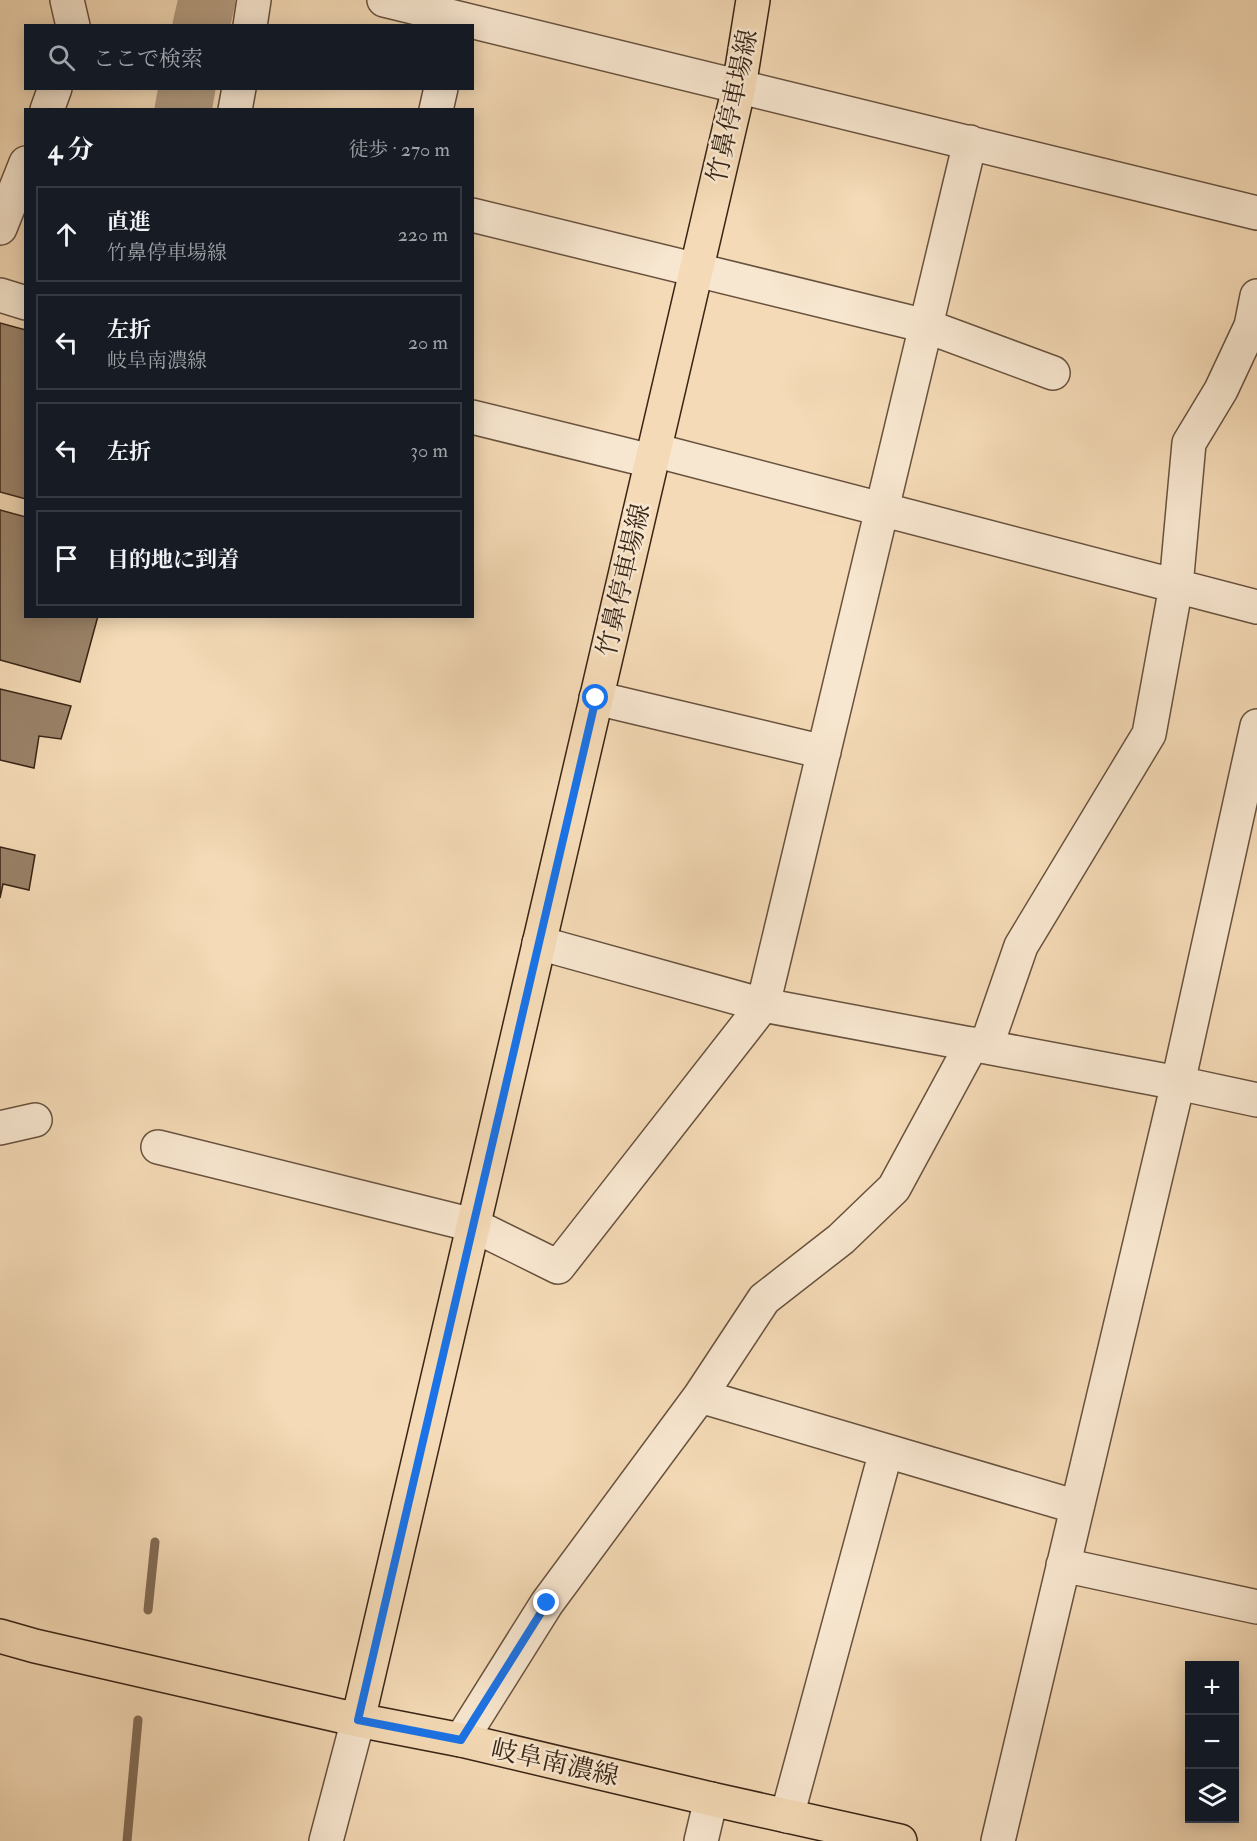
<!DOCTYPE html>
<html lang="ja">
<meta charset="utf-8">
<style>
body{margin:0;font-family:"IM FELL Double Pica","Noto Serif JP",serif;background:#242831;color:#f1f3f6}
.controls{position:absolute;right:18px;bottom:18px;display:grid;overflow:hidden;border-radius:0px;box-shadow:0 3px 15px #0003}
.controls button{width:54px;height:54px;display:grid;place-items:center;padding:0;border:0;border-bottom:2px solid #363941;background:#171b24;color:#f1f3f6;font:30px sans-serif}
.stop{position:absolute;width:18px;height:18px;margin:-14px;border:4px solid #1a73e8;border-radius:50%;background:#fff}
.stop.end{background:#1a73e8;border-color:#fff;box-shadow:0 2px 6px #0008}
.list{margin:0;padding:0;list-style:none}
h2{display:flex;justify-content:space-between;align-items:center;height:78px;margin:0;padding:0 24px;font-size:26px}
h2 small{font-size:20px;font-weight:400;color:#9ea1a6}
.list li{display:grid;grid-template-columns:39px 1fr auto;gap:18px;align-items:center;box-sizing:border-box;height:96px;margin:0 12px 12px;padding:0 12px;border:2px solid #363941;border-radius:0px}
.list b{display:block;font-size:22px;white-space:nowrap}
.list p{margin:0;font-size:20px;white-space:nowrap;color:#9ea1a6}
.list em{font-size:20px;font-style:normal;color:#9ea1a6}
.icon{flex:none;width:33px;height:33px;fill:none;stroke:currentColor;stroke-width:2;stroke-linecap:round;stroke-linejoin:round}
.map{position:relative;flex:none;width:1257px;height:1841px;overflow:hidden}
.search{position:absolute;background:#171b24;box-shadow:0 3px 15px #0003;left:24px;top:24px;width:450px;height:66px;display:flex;align-items:center;gap:15px;box-sizing:border-box;padding:0 21px;border-radius:0px;color:#9ea1a6;font-size:22px}
.panel{position:absolute;background:#171b24;box-shadow:0 3px 15px #0003;left:24px;top:108px;width:450px;height:510px;border-radius:0px}
.map>svg:first-child{display:block}
.lines{fill:none;stroke-linecap:round;stroke-linejoin:round}
.stream{stroke:#836c56;stroke-width:9}
.river{stroke:#b49c80;stroke-width:57}
.building{fill:#9a8369;stroke:#392516;stroke-width:1.5}
.minor-casing{stroke:#68523e;stroke-width:36}
.major-casing{stroke:#392516;stroke-width:36}
.minor{stroke:#f8e7d0;stroke-width:33}
.major{stroke:#f4dab6;stroke-width:33}
.route{stroke:#1a73e8;stroke-width:8}
.labels{text-anchor:middle;stroke-width:5;stroke-linejoin:round;paint-order:stroke}
.street-label{font-size:26px;fill:#392516;stroke:#f8e7d0}
</style>
<div class="map">
<svg width="1257" height="1841" viewBox="0 0 1257 1841">
<rect width="100%" height="100%" fill="#f4dab6"/>
<filter id="stains"><feTurbulence type="fractalNoise" baseFrequency=".00333" numOctaves="4"/><feColorMatrix values="0 0 0 0 .2 0 0 0 0 .09 0 0 0 0 .02 0 0 0 .5 -.17"/></filter>
<radialGradient id="worn" r=".72"><stop offset=".6" stop-color="#630" stop-opacity="0"/><stop offset="1" stop-color="#630" stop-opacity=".3"/></radialGradient>
<g class="lines">
<path class="stream" d="M148 1610 155 1542
M127 1841 138 1720"/>
<path class="river" d="M201 26 207 0
M183 110 187 88"/>
</g>
<path class="building" d="M0 323 26 330V499L0 492Z
M0 510 26 517V616H98L80 682 0 660Z
M0 689 71 706 61 739 39 736 34 768 0 760Z
M0 847 35 855 29 890 3 884 0 898Z"/>
<g class="lines">
<defs>
<path id="minor" d="M67 0 73 26
M384 0 1257 213
M250 26 254 0
M47 110 55 88
M235 110 239 88
M436 110 441 88
M472 215 926 326 1053 373
M0 228 26 163
M0 295 26 303
M472 417 651 461
M654 450 1257 607
M596 698 824 752
M539 943 763 1005 1178 1083 1257 1100
M986 1047 1021 946 1149 734 1176 586 1189 443 1221 390 1251 326 1257 296
M0 1128 35 1120
M158 1147 473 1225 558 1267 763 1005 970 142
M700 1396 1077 1507
M1063 1565 1257 1607
M461 1740 547 1603 700 1396 764 1299 841 1239 894 1188 972 1044
M787 1816 886 1451
M326 1841 358 1720
M701 1841 711 1799
M998 1841 1178 1083 1257 726"/>
<path id="major" d="M0 1636 35 1646 358 1720 461 1740 711 1799 900 1841
M358 1720 739 87 753 0"/>
</defs>
<use href="#minor" class="minor-casing"/>
<use href="#major" class="major-casing"/>
<use href="#minor" class="minor"/>
<use href="#major" class="major"/>
</g>
<g class="lines">
<path class="route" d="M547 1603 461 1740 358 1720 596 698"/>
</g>
<g class="labels">
<g class="street-label">
<text transform="translate(732 106) rotate(-78)" y="9">竹鼻停車場線</text>
<text transform="translate(623 580) rotate(-77)" y="9">竹鼻停車場線</text>
<text transform="translate(555 1762) rotate(13)" y="9">岐阜南濃線</text>
</g>
</g>
<rect width="100%" height="100%" filter="url(#stains)"/>
<rect width="100%" height="100%" fill="url(#worn)"/>
</svg>
<div class="controls">
<button>+</button>
<button>−</button>
<button><svg class="icon" aria-label="layers" viewBox="0 0 24 24"><path d="M12 4l9 5-9 5-9-5zM3 14l9 5 9-5"/></svg></button>
</div>
<div class="stop" style="left:596px;top:698px"></div>
<div class="stop end" style="left:547px;top:1603px"></div>
<div class="search"><svg class="icon" aria-label="search" viewBox="0 0 24 24"><circle cx="10" cy="10" r="6"/><path d="M15 15l6 6"/></svg>ここで検索</div>
<section class="panel">
<h2>4 分<small>徒歩 · 270 m</small></h2>
<ul class="list">
<li><svg class="icon" aria-label="ahead" viewBox="0 0 24 24"><path d="M12 20V5M6 11l6-6 6 6"/></svg><div><b>直進</b><p>竹鼻停車場線</p></div><em>220 m</em></li>
<li><svg class="icon" aria-label="left" viewBox="0 0 24 24"><path d="M17 20v-9H6M10 6l-5 5 5 5"/></svg><div><b>左折</b><p>岐阜南濃線</p></div><em>20 m</em></li>
<li><svg class="icon" aria-label="left" viewBox="0 0 24 24"><path d="M17 20v-9H6M10 6l-5 5 5 5"/></svg><div><b>左折</b></div><em>30 m</em></li>
<li><svg class="icon" aria-label="arrive" viewBox="0 0 24 24"><path d="M6 21V4h12l-3 4 3 4H6"/></svg><div><b>目的地に到着</b></div></li>
</ul>
</section>
</div>
